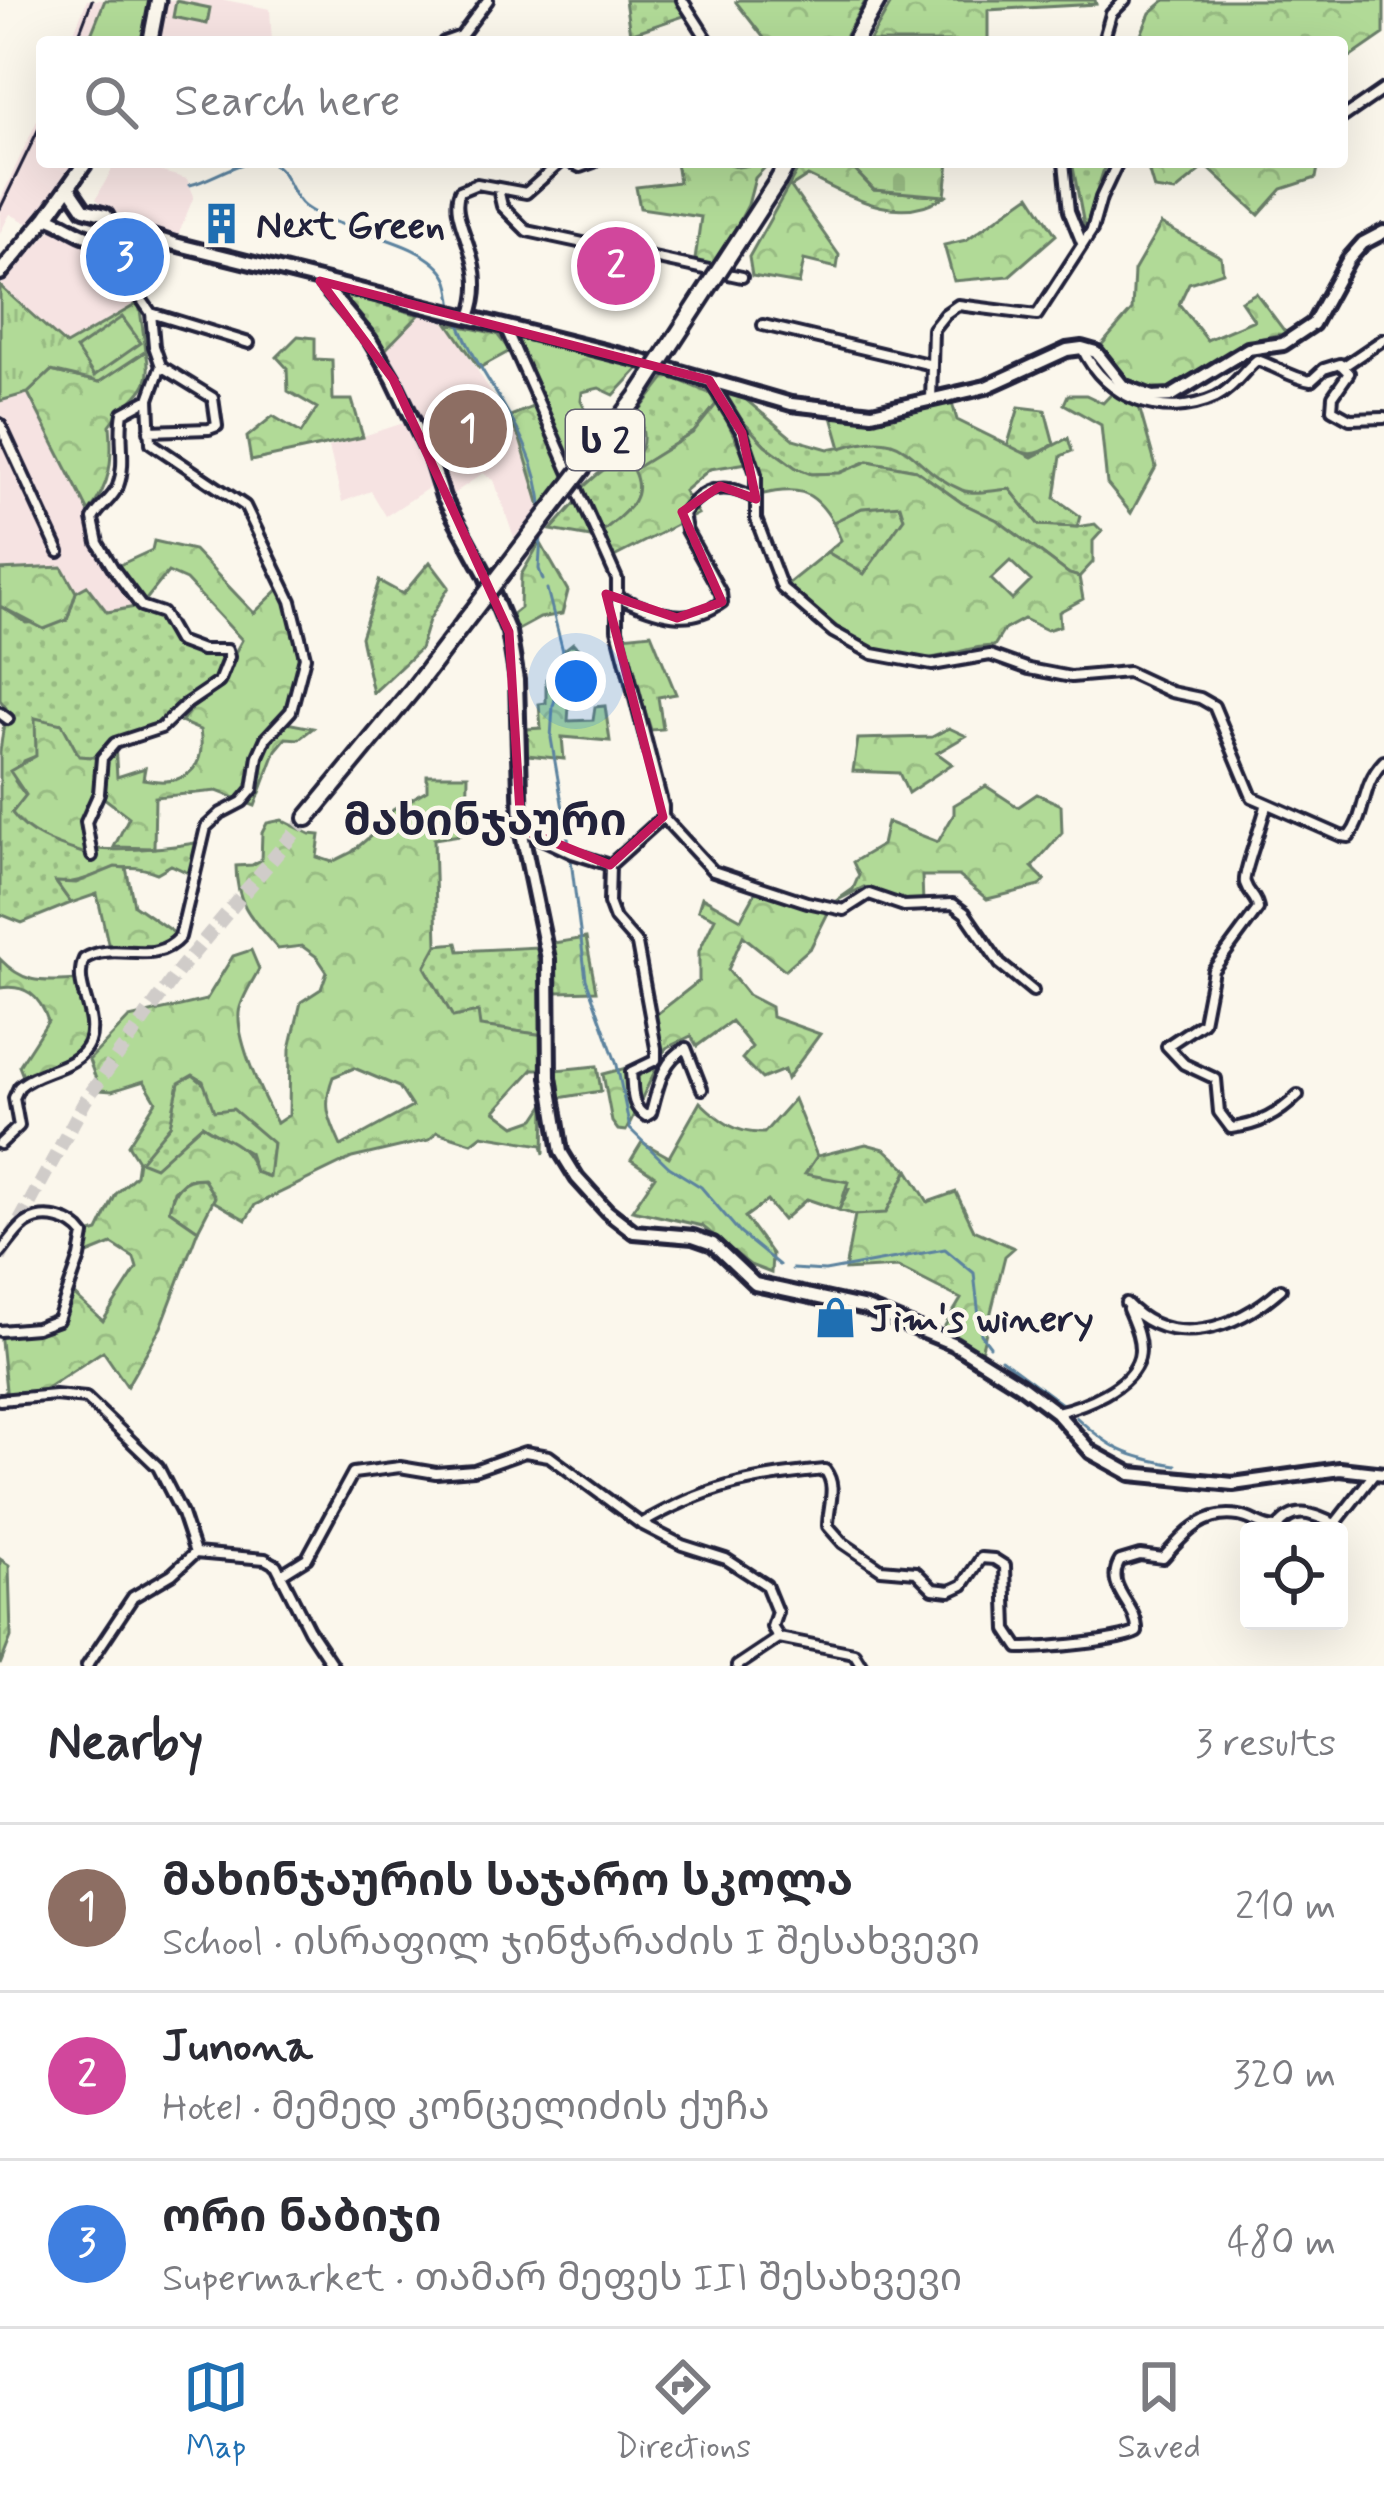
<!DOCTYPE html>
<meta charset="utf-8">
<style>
body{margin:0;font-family:Mynerve,"Noto Sans Georgian",sans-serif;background:#f2f2f3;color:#2b2b33}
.controls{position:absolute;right:36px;bottom:36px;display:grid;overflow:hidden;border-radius:12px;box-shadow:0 12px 48px #0002}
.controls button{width:108px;height:108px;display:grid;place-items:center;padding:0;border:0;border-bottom:3px solid #e1e1e2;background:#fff;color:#2b2b33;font:60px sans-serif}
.you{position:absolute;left:576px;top:681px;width:42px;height:42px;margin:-30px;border:9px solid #fff;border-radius:50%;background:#1a73e8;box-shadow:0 0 0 18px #1a73e833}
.badge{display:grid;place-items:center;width:78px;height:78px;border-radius:50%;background:#1f6fb2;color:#fff;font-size:39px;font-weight:700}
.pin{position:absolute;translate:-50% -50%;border:6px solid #fff;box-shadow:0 3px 12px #0006}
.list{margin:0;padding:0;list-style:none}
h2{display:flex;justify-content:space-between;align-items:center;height:156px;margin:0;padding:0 48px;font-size:51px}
h2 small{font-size:39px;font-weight:400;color:#7c7c81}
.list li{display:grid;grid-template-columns:78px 1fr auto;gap:36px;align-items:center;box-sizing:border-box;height:168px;padding:0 48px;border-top:3px solid #e1e1e2}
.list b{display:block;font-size:45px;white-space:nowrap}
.list p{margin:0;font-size:39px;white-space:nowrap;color:#7c7c81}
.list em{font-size:39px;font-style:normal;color:#7c7c81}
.icon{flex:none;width:66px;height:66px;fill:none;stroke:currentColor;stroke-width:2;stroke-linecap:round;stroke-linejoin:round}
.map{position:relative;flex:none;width:1384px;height:1666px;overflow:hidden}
.search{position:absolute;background:#fff;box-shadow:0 12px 48px #0002;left:36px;right:36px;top:36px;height:132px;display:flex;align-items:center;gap:30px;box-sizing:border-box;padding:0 42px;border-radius:12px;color:#7c7c81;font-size:45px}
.sheet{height:660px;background:#fff}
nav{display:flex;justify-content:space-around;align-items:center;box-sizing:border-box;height:168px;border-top:3px solid #e1e1e2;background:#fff;font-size:33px;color:#7c7c81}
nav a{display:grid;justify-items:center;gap:6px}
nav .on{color:#1f6fb2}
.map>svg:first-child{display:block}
.built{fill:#f6e3e2}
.grass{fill:url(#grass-dots);stroke:#6a7e69;stroke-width:3}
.forest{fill:url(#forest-crowns);stroke:#6a7e69;stroke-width:3;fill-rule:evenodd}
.cemetery{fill:url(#cemetery-stones);stroke:#6a7e69;stroke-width:3}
.park{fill:url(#park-tufts);stroke:#6a7e69;stroke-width:3}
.pitch{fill:#b1da97;stroke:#6a7e69;stroke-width:3}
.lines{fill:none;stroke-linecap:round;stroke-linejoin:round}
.stream{stroke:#5c839f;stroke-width:3}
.highway-tunnel{stroke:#d0ccc9;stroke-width:14;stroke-dasharray:14 7;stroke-linecap:butt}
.street-casing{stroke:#22223b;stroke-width:16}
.secondary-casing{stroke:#22223b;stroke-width:20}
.primary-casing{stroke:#22223b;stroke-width:21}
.highway-casing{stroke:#22223b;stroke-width:22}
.street{stroke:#fbf7ec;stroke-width:8}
.secondary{stroke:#fbf7ec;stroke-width:10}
.primary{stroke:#fbf7ec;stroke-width:12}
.highway{stroke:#fbf7ec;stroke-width:14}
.rail{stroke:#22223b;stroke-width:3}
.highway-bridge-casing{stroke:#22223b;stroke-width:22;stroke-linecap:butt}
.highway-bridge{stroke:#fbf7ec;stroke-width:14}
.marked{fill:none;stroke:#c2185b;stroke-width:9;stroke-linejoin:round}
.labels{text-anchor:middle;stroke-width:9;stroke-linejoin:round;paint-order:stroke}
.shield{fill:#fbf7ec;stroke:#636270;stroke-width:3}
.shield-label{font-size:36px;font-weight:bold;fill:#22223b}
.poi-label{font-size:39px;font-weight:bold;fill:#22223b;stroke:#fbf7ec;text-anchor:start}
.quarter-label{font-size:45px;font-weight:bold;fill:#22223b;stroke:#fbf7ec}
</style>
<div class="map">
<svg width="1384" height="1666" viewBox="0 0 1384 1666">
<defs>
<pattern id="grass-dots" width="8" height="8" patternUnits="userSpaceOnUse" patternTransform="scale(3)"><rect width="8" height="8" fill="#b1da97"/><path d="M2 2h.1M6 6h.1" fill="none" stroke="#98bb83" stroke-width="1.8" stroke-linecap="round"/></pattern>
<pattern id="forest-crowns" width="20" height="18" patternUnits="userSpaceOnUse" patternTransform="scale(3)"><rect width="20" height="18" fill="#b1da97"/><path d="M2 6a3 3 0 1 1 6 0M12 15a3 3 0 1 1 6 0" fill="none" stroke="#98bb83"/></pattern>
<pattern id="cemetery-stones" width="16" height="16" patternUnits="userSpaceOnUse" patternTransform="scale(3)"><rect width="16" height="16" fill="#b1da97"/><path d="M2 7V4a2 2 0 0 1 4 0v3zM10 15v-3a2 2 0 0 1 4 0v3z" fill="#98bb83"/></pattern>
<pattern id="park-tufts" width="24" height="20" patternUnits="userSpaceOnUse" patternTransform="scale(3)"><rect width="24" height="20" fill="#b1da97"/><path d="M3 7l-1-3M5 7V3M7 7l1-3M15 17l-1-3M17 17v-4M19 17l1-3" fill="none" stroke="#98bb83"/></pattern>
</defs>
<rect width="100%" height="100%" fill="#fbf7ec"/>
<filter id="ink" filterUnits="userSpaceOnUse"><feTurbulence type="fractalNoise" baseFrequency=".00833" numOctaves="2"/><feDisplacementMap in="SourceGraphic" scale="24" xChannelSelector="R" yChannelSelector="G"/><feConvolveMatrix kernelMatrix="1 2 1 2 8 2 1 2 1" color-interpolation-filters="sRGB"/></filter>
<g filter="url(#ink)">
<path class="built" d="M87 0H105L88 42H70Z
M164 0H225L270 9 272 42H155Z
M42 110V162H79L31 225 10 214 0 233V200Z
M106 162H148L163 167 159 171 187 179 194 196 177 238 108 209 96 199 113 167Z
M52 229 67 231 113 267 139 303 66 345 0 286Z
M419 315 448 323 520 439 541 509 514 538 494 480 483 473 449 497 419 419 383 352Z
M28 393 92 519 94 531 141 606 108 612 87 586 76 592 62 567 0 570V401Z
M413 420 439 481 386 516 371 491 342 502 329 447Z"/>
<path class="grass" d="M625 0H682L690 14 630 34Z
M1072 162H1146L1147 165 1106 162 1085 230Z
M332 290 419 315 383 352Z
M667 375 709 393 718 402 694 432 634 470C647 499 625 513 603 531L581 489C591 481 602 468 614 464 648 451 646 447 639 411Z
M717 386 738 393 793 439 828 449 883 438 903 446 965 492 1010 489 1039 525 1077 527 1095 524 1102 531 1093 541V562L1079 577 1069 574 997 520 962 503 916 470 868 461 840 473 811 474 796 468 765 445 732 410Z
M1019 407 1045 410 1054 444C1035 458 1028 455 1007 447Z
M578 500 596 538 551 530Z
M899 505 904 518 864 574 827 552 841 540 833 522 862 508Z
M430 562 449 587 429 620 420 649 373 693 361 637 379 581 403 594Z
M87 586 107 612 141 606 162 613C183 648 186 647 227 650L219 682 161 728 115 743 102 758 79 756 61 724 36 756 24 761 15 781 26 796 12 812C48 862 148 851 202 842L195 876 171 865 157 873C115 856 95 883 57 884L71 903 22 923 0 914V752L6 708 0 700V606L27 623 67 620 76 592Z
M457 943 459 951 537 947 544 1035 479 1026 478 1013 453 1018 424 967 437 945Z
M597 1066 601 1091 559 1098 555 1070Z
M193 1075 273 1142 270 1177 255 1172 249 1153 202 1125 154 1168 138 1161 170 1125 179 1082Z
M866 1144 885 1149 908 1170 886 1214 855 1215 839 1210 849 1189 804 1174 817 1156Z
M203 1178 215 1197 198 1230 169 1210C174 1189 180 1179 203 1178Z"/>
<path class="forest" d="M739 0H866L842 42H767L736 2Z
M893 0H1095L1096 4 988 10V42H869Z
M1165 0H1384V34L1342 63V42H1138L1150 13Z
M676 162H724L738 167 770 162 755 178 748 205 721 256 717 272 694 267 701 217 640 208 636 187 679 182Z
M802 162H847L874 190 945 196C899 226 851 197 808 176L791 187 839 255 837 268 804 260 799 284 752 276 749 257Z
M1146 162H1319L1316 178 1282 189 1259 215 1206 166 1175 192 1154 189Z
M1030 195 1056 235 1009 276 954 281 944 245 966 240Z
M1161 224 1221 257 1223 272 1189 283 1179 304 1207 340 1254 320 1241 301 1256 293 1286 333C1271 337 1252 338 1239 346 1173 386 1162 428 1098 349L1132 310 1134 271Z
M448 323 497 334 510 351 479 368Z
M511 333 641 366 614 395 599 388 582 392 581 401 588 416 570 465Z
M298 336 315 338V359L332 360 333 400H352L363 437 251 461 247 437 273 416 301 433 317 408 288 391 287 368 277 357Z
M146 351C156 394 131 394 110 425 113 460 111 484 89 512L28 393 51 371 99 382Z
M1118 387 1136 396 1156 467 1131 513 1107 484 1101 425 1064 404 1068 395H1086L1103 403Z
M951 399 957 420 1032 457 1068 438 1072 451 1061 456 1055 498 1080 516 1077 527 1039 525 1010 489C996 490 975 495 962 490 907 467 912 424 841 448L831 413Z
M718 402 747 463 710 469 684 491 698 514 614 557 603 531C624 513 648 499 633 470L694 432Z
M535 406 568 476 541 509 520 439 508 417Z
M732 410 765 445 796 468 811 474 840 473 868 461 916 470 962 503 997 520 1069 574 1079 577 1083 599 1059 612 1060 626 1047 630 1024 619 1004 630 994 646C970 646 952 656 930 658 862 663 831 627 785 586L827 552 864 574 904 518 900 505 862 508 833 522C813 488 796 486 759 495 760 462 750 437 732 410ZM1010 561 1031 581 1012 600 991 579Z
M154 541 194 550 254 613 283 585C297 632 318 679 281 722L313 728 299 739 286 738 276 750 255 806 217 791 155 797 154 848 114 847 129 817 99 794 86 822 92 856C62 846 31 839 12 813L26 795 10 771 36 756 35 718 62 724 79 756 102 758 115 743 117 777 145 768 143 779C182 787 207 772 200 730L181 722C202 692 226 673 242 640L186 580 168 572 141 606 113 568 152 550Z
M540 542 568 591 562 614 540 618 514 632 510 616 520 608 521 575Z
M62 567 76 592 67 620 44 629 0 606V570Z
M651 633 676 694 658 697 663 729 651 730 622 636Z
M573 643 589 661 581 690 570 691 568 721 593 720 595 707 605 706 610 741 562 737 564 759 527 755V729L541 728 539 704 546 703V679L553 678 563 651Z
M949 728 966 736 937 753 952 764 908 793 899 773 853 771 858 739 932 737Z
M427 775H468L467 834 434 839 437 945 425 967 453 1017 478 1012 480 1026 544 1035 545 1069H533L495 1111 515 1126 535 1119 545 1104 544 1154 542 1145 482 1135 472 1143 437 1132 429 1140 352 1158 255 1205 246 1220 213 1201 215 1197 203 1178 187 1179 174 1191 169 1210 198 1230 161 1327 127 1386 103 1351 36 1395 7 1400 0 1331 36 1328 58 1320 70 1291 103 1321 137 1268 134 1258 112 1244 80 1257 84 1235 98 1231 116 1194 136 1175 138 1161 128 1145 156 1101 144 1081 112 1091 100 1090 89 1060 129 1018 206 1000 233 956 251 950 259 969C253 981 240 1000 239 1013 237 1042 263 1098 277 1123L289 1115 290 1049 301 1002 321 989 327 972 317 957 302 946 278 949C253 920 236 905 236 866L252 865 261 860 262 833 267 823 282 820 310 834 320 835 317 857 332 862 352 852 380 828 393 810 427 790ZM354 1068 399 1087 412 1107 341 1146C329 1119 322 1106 333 1077ZM193 1075 203 1081 214 1111 233 1109 273 1143 269 1177 255 1172C244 1139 227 1143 202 1125L155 1167 140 1161 170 1125 179 1083Z
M986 786 1018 807 1037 794 1061 805 1062 833 1032 867 1045 880 1040 886 987 899 959 876H922L923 904 904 903 864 887 836 901 853 889 859 875 853 862 882 845 887 822 938 842 954 814V805Z
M115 867 126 868 134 905 180 937 170 948 110 952 97 894 71 903 56 882 76 883Z
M757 890 829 911 811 947 785 970 743 936 728 970 748 995 771 1007 772 1017 820 1034 787 1079 784 1070 762 1079 742 1059 752 1047 731 1021 697 1046 691 1036 666 1048 626 1131 618 1130 612 1122 603 1074 653 1061 660 1050 653 1017 699 981V951L715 918 698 910 702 897 741 919Z
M586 938 596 991 557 992 547 944Z
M0 959C27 987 45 981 81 980L92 1021 83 1053 25 1081 19 1066 48 1021C40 996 26 984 0 988Z
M794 1099 817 1156 805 1174 848 1182 839 1210 807 1199 783 1220 767 1201 745 1217 772 1254 771 1273 750 1265 702 1226 632 1210 655 1176 631 1160 642 1142 669 1157 700 1102C720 1121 736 1134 764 1133Z
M908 1170 928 1202 956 1192 974 1230 1014 1248 1005 1256 980 1356 943 1329 961 1299 898 1267 845 1270 855 1215 886 1213Z
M0 1559 9 1565 11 1637 0 1665Z"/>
<path class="cemetery" d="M847 162H949L945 196 874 190Z"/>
<path class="park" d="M105 0H151L141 42H88Z
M0 286 66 345 139 303 146 351 99 382 51 371 28 393 0 401Z"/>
<path class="pitch" d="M176 1 210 8 207 24 173 17Z
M122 317 141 343 94 376 76 349Z"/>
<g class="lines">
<path class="stream" d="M190 185C215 179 244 155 271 163 288 169 290 197 305 207 340 233 427 238 447 279 451 287 451 298 453 307
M459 324C486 391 537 434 542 513
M541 535 539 569 543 580
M547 589 566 663 553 706 551 738 569 844
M571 860 586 979 617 1065 630 1129 669 1167 701 1187 740 1233 779 1265
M792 1269 825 1271 945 1249 974 1273 981 1334 990 1346
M1001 1359 1062 1404
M1076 1417C1112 1450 1128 1457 1176 1465"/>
<path class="highway-tunnel" d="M0 1258 85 1101 180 969 307 818"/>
<defs>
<path id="street" d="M682 0 709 42
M444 42 461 36 488 0
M1103 42 1111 14 1125 0
M1342 118 1384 89
M153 162H165
M570 162 580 167 594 162
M1064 162 1069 211 1082 243
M498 189 502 206 527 231 742 277
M151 313 249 343
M470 317C492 261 446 221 460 191L477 184 526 193 561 162
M763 325 932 365
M505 327 617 579V629L663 806V817L610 865 609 903 615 919 637 944 656 1048V1060L631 1072C633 1089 630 1107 646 1116L651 1113C658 1089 661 1061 686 1048L702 1089
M1082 348C1105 399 1164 421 1216 397 1233 389 1243 371 1257 360 1276 366 1291 378 1311 381L1324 369 1340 364 1349 373 1333 396 1332 409 1350 419 1384 418
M1344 366 1384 339
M710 381 742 433 756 474V519L782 588 833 632 873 654 932 665 990 655 1029 669 1071 677 1128 672 1171 692 1200 698 1214 706 1252 797 1341 836 1349 837C1367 814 1360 786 1384 761
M931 401 933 329 945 314 958 305 1037 315 1092 230 1101 198 1118 162
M0 424 59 552
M149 431 209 429 217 426 213 398 161 366
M618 597C654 612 687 628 722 602L721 593 686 530 683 514C703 486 726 481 756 499
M0 713 8 719
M1266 806C1263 821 1242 876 1245 883 1249 896 1257 896 1258 909L1213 970 1203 1022 1167 1046 1184 1064 1216 1079 1219 1112 1231 1128C1259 1125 1279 1114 1298 1095
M663 817 713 871 807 902 844 910 869 894 904 906 953 904 965 913 1000 964 1033 991
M521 829 572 853 610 865
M92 856 86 822 99 793 102 758 115 743 161 728 185 705 219 682 229 657 227 650H202L178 641 162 613 141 606 113 568 98 543 93 519C99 507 113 499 118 486 127 462 118 437 123 413L149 399
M0 1144 19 1126 14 1098 19 1087C38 1069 78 1070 89 1042 99 1014 72 986 84 959 115 939 153 968 180 937L206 827 221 813 242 802 253 789 258 756 266 738 291 711 305 657 291 601 245 506 151 443 149 399 161 366 154 346 151 313 100 240
M0 1253C8 1244 18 1227 28 1222 46 1212 73 1219 84 1235L80 1257 58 1320 36 1328 0 1331
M1126 1303C1172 1352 1237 1328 1281 1289
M0 1400 55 1395 86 1398 158 1467 182 1514 195 1553
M1057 1412C1083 1406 1131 1388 1139 1358 1143 1342 1134 1323 1128 1309
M641 1524C706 1486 751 1477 825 1470 838 1487 828 1505 828 1526L843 1543 881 1569 916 1572 933 1589 950 1591 963 1585 981 1558 994 1559 1005 1566 1007 1630 1019 1648C1043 1648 1120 1642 1137 1632 1139 1605 1103 1588 1120 1561L1140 1555 1163 1558C1184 1535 1203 1510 1239 1516 1253 1518 1261 1528 1277 1528 1295 1505 1312 1514 1335 1524L1374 1474
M283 1573 307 1558 353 1473 400 1467 436 1473 474 1470 525 1452 549 1456 641 1524 682 1545 726 1559 766 1585 777 1612 772 1627 779 1638 854 1653 862 1666
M87 1666 133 1597 172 1574 195 1553 265 1559 276 1565 309 1630 333 1666
M737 1666 779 1638"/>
<path id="secondary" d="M69 187 84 209 106 215 111 224 175 244 636 359 791 404 872 413 986 387 1067 350 1082 348 1096 352 1123 386 1152 397 1171 396 1248 349 1283 344 1313 324 1348 260 1363 243 1384 232
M47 217C67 224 80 237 100 240L109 234 111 224
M320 281 370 340 393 379 430 456 443 497 485 574 509 632 517 680 521 829 548 959 549 1077 561 1152 577 1178 607 1211 634 1232 693 1237 713 1244 755 1284 866 1308 954 1344 1020 1385 1056 1412 1091 1452 1131 1474 1233 1484 1340 1469 1384 1474"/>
<path id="primary" d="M150 42 158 0
M0 273 47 217 86 162"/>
<path id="highway" d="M854 42 878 0
M778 180 788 162
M307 818 414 688"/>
</defs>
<use href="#street" class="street-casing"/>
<use href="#secondary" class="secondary-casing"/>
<use href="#primary" class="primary-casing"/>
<use href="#highway" class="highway-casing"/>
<use href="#street" class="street"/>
<use href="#secondary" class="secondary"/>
<use href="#primary" class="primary"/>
<use href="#highway" class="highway"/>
<path class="rail" d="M76 42 92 0
M0 209 42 122"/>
<defs>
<path id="highway-bridge" d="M414 688 637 397 778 180"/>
</defs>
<use href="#highway-bridge" class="highway-bridge-casing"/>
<use href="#highway-bridge" class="highway-bridge"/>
</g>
</g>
<path class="marked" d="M320 281 709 380 742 433 756 499 720 486 682 512 722 602 677 618 606 594 663 817 610 865 521 829 509 632 393 379Z"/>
<defs>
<symbol id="building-bare" viewBox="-9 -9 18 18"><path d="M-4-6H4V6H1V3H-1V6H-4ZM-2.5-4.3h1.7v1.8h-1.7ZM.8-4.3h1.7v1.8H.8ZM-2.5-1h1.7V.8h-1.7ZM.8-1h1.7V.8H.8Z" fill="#1f6fb2" stroke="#fbf7ec" stroke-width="2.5" paint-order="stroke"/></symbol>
<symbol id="shop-bare" viewBox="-9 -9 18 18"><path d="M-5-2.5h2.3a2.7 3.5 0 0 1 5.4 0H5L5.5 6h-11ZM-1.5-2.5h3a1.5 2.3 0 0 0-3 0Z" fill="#1f6fb2" stroke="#fbf7ec" stroke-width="2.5" paint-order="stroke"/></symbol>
</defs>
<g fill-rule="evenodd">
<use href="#building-bare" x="192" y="194" width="59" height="59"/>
<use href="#shop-bare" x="806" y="1288" width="59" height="59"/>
</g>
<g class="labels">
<rect class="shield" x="566" y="410" width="78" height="60" rx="9"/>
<g class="shield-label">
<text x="605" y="453">ს 2</text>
</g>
<g class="poi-label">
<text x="256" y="238">Next Green</text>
<text x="870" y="1331">Jim's winery</text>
</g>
<g class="quarter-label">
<text x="485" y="835">მახინჯაური</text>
</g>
</g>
</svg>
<div class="controls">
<button><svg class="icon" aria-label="locate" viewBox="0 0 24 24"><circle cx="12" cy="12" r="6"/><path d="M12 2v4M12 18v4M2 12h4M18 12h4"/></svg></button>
</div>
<div class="you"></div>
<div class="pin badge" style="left:468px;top:429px;background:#8d6e63">1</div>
<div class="pin badge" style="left:616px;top:266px;background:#d1479c">2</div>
<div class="pin badge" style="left:125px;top:257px;background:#3f7fe0">3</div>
<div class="search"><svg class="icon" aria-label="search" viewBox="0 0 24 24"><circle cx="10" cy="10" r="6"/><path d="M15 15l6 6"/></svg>Search here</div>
</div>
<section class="sheet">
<h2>Nearby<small>3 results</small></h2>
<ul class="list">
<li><span class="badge" style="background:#8d6e63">1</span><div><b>მახინჯაურის საჯარო სკოლა</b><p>School · ისრაფილ ჯინჭარაძის I შესახვევი</p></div><em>210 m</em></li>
<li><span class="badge" style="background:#d1479c">2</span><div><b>Junona</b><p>Hotel · მემედ კონცელიძის ქუჩა</p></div><em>320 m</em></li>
<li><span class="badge" style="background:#3f7fe0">3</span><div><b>ორი ნაბიჯი</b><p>Supermarket · თამარ მეფეს III შესახვევი</p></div><em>480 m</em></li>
</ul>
</section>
<nav>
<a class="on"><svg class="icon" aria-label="map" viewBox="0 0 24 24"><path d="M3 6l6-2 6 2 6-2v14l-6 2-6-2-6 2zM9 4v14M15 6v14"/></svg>Map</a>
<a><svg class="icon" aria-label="directions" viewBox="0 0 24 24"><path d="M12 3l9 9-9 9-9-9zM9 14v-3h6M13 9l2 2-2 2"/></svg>Directions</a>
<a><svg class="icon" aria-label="saved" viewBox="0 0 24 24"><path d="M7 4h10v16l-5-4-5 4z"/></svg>Saved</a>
</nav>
